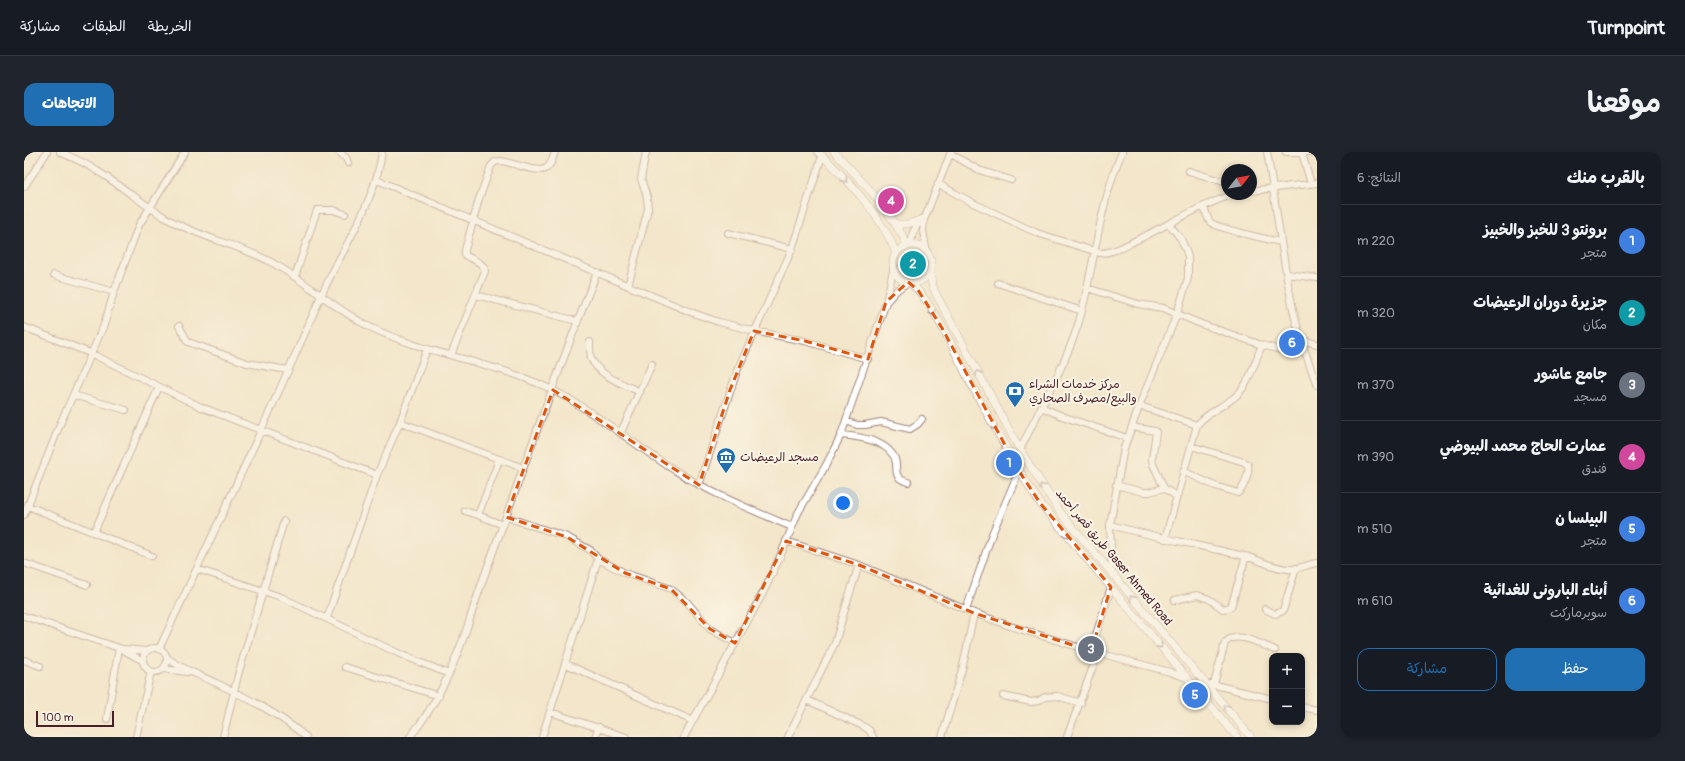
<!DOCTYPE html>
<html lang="ar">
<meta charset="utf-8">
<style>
body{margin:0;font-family:Pangolin,"Playpen Sans Arabic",sans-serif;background:#20242c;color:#f1f3f6;direction:rtl}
.controls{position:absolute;right:12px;bottom:12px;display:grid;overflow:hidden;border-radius:8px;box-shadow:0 2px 6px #0003}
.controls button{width:36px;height:36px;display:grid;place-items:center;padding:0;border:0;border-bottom:1px solid #363941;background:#171b24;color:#f1f3f6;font:20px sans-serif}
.compass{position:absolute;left:1197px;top:12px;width:36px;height:36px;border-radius:50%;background:#171b24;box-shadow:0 2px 6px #0003;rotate:59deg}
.scale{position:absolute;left:12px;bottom:10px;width:78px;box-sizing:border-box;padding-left:4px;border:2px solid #4a1f2b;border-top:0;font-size:11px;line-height:14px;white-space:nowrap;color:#4a1f2b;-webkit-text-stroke:3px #fcf5e5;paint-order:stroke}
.you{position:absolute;left:819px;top:351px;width:14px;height:14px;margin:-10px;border:3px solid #fff;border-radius:50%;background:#1a73e8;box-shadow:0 0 0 6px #1a73e833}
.badge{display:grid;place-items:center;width:26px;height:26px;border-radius:50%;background:#1f6fb2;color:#fff;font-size:13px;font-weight:700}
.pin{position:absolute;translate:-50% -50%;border:2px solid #fff;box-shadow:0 1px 4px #0006}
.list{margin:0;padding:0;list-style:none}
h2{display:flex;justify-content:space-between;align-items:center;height:52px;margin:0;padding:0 16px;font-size:17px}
h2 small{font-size:13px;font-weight:400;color:#9ea1a6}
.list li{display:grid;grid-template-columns:26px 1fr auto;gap:12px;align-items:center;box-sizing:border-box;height:72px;padding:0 16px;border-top:1px solid #363941}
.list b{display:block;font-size:15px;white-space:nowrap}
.list p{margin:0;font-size:13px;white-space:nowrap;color:#9ea1a6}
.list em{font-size:13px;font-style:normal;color:#9ea1a6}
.actions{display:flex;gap:8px;padding:12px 16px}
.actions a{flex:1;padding:9px 0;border:1px solid #1f6fb2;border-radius:12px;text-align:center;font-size:14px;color:#1f6fb2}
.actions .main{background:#1f6fb2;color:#fff}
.map{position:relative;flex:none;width:1293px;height:585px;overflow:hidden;direction:ltr;border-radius:12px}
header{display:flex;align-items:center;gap:24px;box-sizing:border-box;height:56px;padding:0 20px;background:#171b24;border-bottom:1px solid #363941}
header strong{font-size:19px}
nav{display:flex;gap:22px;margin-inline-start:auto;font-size:14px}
.intro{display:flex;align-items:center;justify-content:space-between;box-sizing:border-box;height:96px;padding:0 24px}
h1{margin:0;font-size:28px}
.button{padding:10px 18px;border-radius:12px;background:#1f6fb2;color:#fff;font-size:14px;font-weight:700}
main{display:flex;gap:24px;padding:0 24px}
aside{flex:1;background:#171b24;border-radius:12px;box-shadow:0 2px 6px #0003}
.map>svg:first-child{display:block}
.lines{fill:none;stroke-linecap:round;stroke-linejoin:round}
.minor-casing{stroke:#9e827a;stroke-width:8}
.major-casing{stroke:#9e827a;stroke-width:8}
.minor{stroke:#fff;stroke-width:6}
.major{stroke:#fff;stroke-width:7}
.oneway{stroke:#ae9aa0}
.marked{fill:none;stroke:#e0560e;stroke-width:3;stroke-dasharray:8 5;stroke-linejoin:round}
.labels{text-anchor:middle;stroke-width:4;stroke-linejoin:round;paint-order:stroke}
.poi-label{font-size:12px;fill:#4a1f2b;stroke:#fcf5e5;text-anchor:start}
.street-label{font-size:12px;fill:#4a1f2b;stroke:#fcf5e5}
</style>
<header>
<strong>Turnpoint</strong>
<nav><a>الخريطة</a><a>الطبقات</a><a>مشاركة</a></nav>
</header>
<div class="intro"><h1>موقعنا</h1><a class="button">الاتجاهات</a></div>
<main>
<aside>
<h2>بالقرب منك<small>النتائج: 6</small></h2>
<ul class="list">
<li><span class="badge" style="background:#3f7fe0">1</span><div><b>برونتو 3 للخبز والخبيز</b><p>متجر</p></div><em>220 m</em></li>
<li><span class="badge" style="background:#0f9aa8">2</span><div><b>جزيرة دوران الرعيضات</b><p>مكان</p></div><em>320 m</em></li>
<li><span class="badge" style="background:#6b7280">3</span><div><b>جامع عاشور</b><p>مسجد</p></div><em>370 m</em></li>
<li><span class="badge" style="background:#d1479c">4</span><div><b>عمارت الحاج محمد البيوضي</b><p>فندق</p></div><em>390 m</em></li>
<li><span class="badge" style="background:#3f7fe0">5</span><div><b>البيلسا ن</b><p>متجر</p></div><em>510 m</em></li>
<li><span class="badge" style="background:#3f7fe0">6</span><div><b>أبناء البارونى للغدائية</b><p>سوبرماركت</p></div><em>610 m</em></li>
</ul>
<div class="actions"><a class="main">حفظ</a><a>مشاركة</a></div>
</aside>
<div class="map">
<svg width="1293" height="585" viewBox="0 0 1293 585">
<rect width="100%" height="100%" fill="#fcf5e5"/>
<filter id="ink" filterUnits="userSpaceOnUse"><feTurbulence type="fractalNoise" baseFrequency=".025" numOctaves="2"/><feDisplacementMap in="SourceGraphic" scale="8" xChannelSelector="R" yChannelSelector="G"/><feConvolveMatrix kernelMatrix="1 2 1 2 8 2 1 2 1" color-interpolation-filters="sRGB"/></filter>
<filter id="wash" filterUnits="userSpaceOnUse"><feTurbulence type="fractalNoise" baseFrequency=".012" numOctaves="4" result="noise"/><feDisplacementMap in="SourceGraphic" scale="16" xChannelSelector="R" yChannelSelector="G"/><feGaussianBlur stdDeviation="0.9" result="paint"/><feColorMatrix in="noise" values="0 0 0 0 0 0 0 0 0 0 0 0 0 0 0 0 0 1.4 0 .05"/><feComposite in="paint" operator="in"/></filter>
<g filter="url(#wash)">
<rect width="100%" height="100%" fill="#f3e6ca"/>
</g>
<g filter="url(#ink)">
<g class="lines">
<defs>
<path id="minor" d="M36 0C49 6 62 11 73 19 97 33 118 52 142 66 174 85 212 92 245 109 281 128 310 157 346 175 407 205 478 210 538 243 578 265 613 295 652 319 688 342 728 358 768 375
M315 0 322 6 324 11
M1243 0C1252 52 1258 105 1269 157 1274 183 1284 208 1293 233
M1262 0H1289
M1278 1 1287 32
M927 2 955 18 987 28
M1165 19 1203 31
M353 28 669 161 695 170 730 179 781 189 844 207
M914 32 949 51 1013 81 1076 101C1091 101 1105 91 1119 85 1149 70 1179 52 1211 42
M0 35 23 0
M1227 39 1293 31
M1180 55C1182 60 1183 66 1186 70 1194 77 1243 87 1256 90
M704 81 768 97
M887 93 889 80 897 67
M903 101 899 79 900 68 927 0
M1263 122 1293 126
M30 123 90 140
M271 125 293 58H309L321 62
M974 131 1058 159
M604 134 624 57 623 45 617 27 622 0
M1063 136 1114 152 1139 156 1177 172 1238 193 1260 199 1281 200
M452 143 553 169
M863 149 873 138 884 130
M155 174 164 190 223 211 264 218
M0 175 66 201 177 255 353 323
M1277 188 1293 192
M566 190C566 195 566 202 567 206 574 224 600 232 616 240
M427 203 461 119C460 110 448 108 441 103V98L455 47 467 14 471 10 476 9C488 10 512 21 521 17 527 14 529 6 531 0
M49 243 102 258
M1116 254 1173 273
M1017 255 1038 264 1103 286
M822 269 833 273H841L857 270 886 277 894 272 898 267
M376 270 499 316
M1108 275 1131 279 1132 280 1128 307 1129 312 1140 336 1152 344
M597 280 628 212
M817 283C834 285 858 287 869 303 877 314 865 325 884 330
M996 298C1017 253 1045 209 1058 159 1071 106 1076 51 1098 0
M475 308 454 363 479 373
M1159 319 1191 334 1214 341C1220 336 1226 320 1224 313L1220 310 1167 294
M675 333 713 219 768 97 798 4
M1092 333 1119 340H1125L1140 336
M4 354 128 404
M441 359 454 363
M0 363 37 270 80 173 90 140 115 73 161 0
M482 365 543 385 566 398 574 407 601 421 647 437 663 450 686 477 711 491
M1086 373C1131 385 1175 393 1220 404 1234 407 1248 416 1264 417 1274 418 1283 412 1293 411
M70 380 135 235
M1141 387 1173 273C1184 259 1200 255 1213 243 1226 231 1231 209 1238 193
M762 389 835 413 950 461 986 474 1067 499 1146 520 1163 526
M0 411 63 433
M173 417 257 445 378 503 425 522
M1088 421 1086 373 1100 296 1118 247 1153 162 1164 126V105L1161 96 1157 87 1145 72
M1151 448 1173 443 1185 447 1199 457 1207 455 1222 404
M1241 457 1251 462 1259 459 1272 416
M942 458 968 382 995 319
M0 464 98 497 123 499
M303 466 353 323 376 270 403 197
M119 508a12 12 0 1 1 24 0a12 12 0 1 1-24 0Z
M135 497C190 380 246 263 297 144 317 99 352 49 358 0
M101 499 119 509
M1067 499 1087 435
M143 506C158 517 175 523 192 531 224 546 255 562 282 585
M0 508 16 514
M542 512 669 569
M321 515 415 544
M139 517 163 520
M1187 532 1248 547
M1190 532 1201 491C1212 477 1238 493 1251 498
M979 544 1007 550 1014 549 1021 545 1033 544 1057 551
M783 548 839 574 845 578 849 585
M1278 555 1293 558
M526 560 602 585
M83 567 95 496
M112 585 127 519
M199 585 214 523 260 369
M386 585C414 551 431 512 445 470 455 437 467 405 479 373 509 288 540 203 573 120
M518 585 574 407
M571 585 575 575
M660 585 740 439 755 407 774 361 802 313 817 283 862 150 870 114
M764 585 811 491 824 447 835 413
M918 585 939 514 950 461
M1043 585 1074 501"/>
<path id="major" d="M794 0C821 24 861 68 872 102
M810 0C838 28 866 58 884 94
M873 72H884L896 68
M869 112a19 19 0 1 1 38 0a19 19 0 1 1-38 0Z
M906 118 908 133 913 144 996 298 1036 360 1227 585
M886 131C906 145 931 200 943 224 966 267 989 310 1016 351L1213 585"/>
</defs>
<use href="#minor" class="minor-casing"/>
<use href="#major" class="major-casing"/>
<use href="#minor" class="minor"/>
<use href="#major" class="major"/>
</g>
<defs><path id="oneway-chevron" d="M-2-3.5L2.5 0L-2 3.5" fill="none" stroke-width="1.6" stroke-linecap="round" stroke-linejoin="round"/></defs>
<g class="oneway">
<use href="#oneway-chevron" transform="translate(821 28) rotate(48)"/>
<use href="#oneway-chevron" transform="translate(909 161) rotate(59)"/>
<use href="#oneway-chevron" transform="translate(954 221) rotate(-119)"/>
<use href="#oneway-chevron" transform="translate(971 276) rotate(62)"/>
<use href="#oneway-chevron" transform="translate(1018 334) rotate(-124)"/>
<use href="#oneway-chevron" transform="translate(1043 383) rotate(50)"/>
<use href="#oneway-chevron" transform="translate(1108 446) rotate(-130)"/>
<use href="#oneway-chevron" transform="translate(1136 494) rotate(50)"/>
<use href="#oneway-chevron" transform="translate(1202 555) rotate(-131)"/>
</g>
</g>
<path d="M0 0H1293V585H0ZM884 130 894 138 918 176 995 319 1016 351 1087 435 1067 499 950 461 835 413 762 389 711 491 686 477 647 437 601 421 543 385 482 365 529 238 675 333 706 238 730 179 781 189 844 207 862 150Z" fill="#f3e6ca" fill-opacity=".55" fill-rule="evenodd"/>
<path class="marked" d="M884 130 894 138 918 176 995 319 1016 351 1087 435 1067 499 950 461 835 413 762 389 711 491 686 477 647 437 601 421 543 385 482 365 529 238 675 333 706 238 730 179 781 189 844 207 862 150Z"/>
<defs>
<symbol id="bank-pin" viewBox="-11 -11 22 30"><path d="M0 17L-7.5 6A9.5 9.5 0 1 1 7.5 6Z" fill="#1f6fb2" stroke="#fcf5e5"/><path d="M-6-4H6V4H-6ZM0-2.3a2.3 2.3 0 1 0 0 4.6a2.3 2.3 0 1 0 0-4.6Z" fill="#fff"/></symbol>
<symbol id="museum-pin" viewBox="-11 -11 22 30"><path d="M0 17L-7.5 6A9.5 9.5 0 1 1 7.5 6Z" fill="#1f6fb2" stroke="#fcf5e5"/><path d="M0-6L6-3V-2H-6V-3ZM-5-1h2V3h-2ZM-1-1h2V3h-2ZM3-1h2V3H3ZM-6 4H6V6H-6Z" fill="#fff"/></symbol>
</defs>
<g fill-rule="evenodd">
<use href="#bank-pin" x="980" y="228" width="22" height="30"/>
<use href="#museum-pin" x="691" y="294" width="22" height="30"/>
</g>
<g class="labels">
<g class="poi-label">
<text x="1005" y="236">مركز خدمات الشراء<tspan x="1005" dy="14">والبيع/مصرف الصحاري</tspan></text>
<text x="716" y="309">مسجد الرعيضات</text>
</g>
<g class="street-label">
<text transform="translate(1090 405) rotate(50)" y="4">طريق قصر أحمد Gaser Ahmed Road</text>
</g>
</g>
</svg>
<div class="controls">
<button>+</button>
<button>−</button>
</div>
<svg class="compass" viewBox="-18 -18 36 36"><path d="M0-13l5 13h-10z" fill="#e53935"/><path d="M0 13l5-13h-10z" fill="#9ea1a6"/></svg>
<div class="scale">100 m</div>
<div class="you"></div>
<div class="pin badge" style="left:985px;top:311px;background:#3f7fe0">1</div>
<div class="pin badge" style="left:889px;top:112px;background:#0f9aa8">2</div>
<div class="pin badge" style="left:1067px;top:497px;background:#6b7280">3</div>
<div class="pin badge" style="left:867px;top:49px;background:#d1479c">4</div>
<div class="pin badge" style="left:1171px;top:543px;background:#3f7fe0">5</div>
<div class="pin badge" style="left:1268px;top:191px;background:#3f7fe0">6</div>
</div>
</main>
